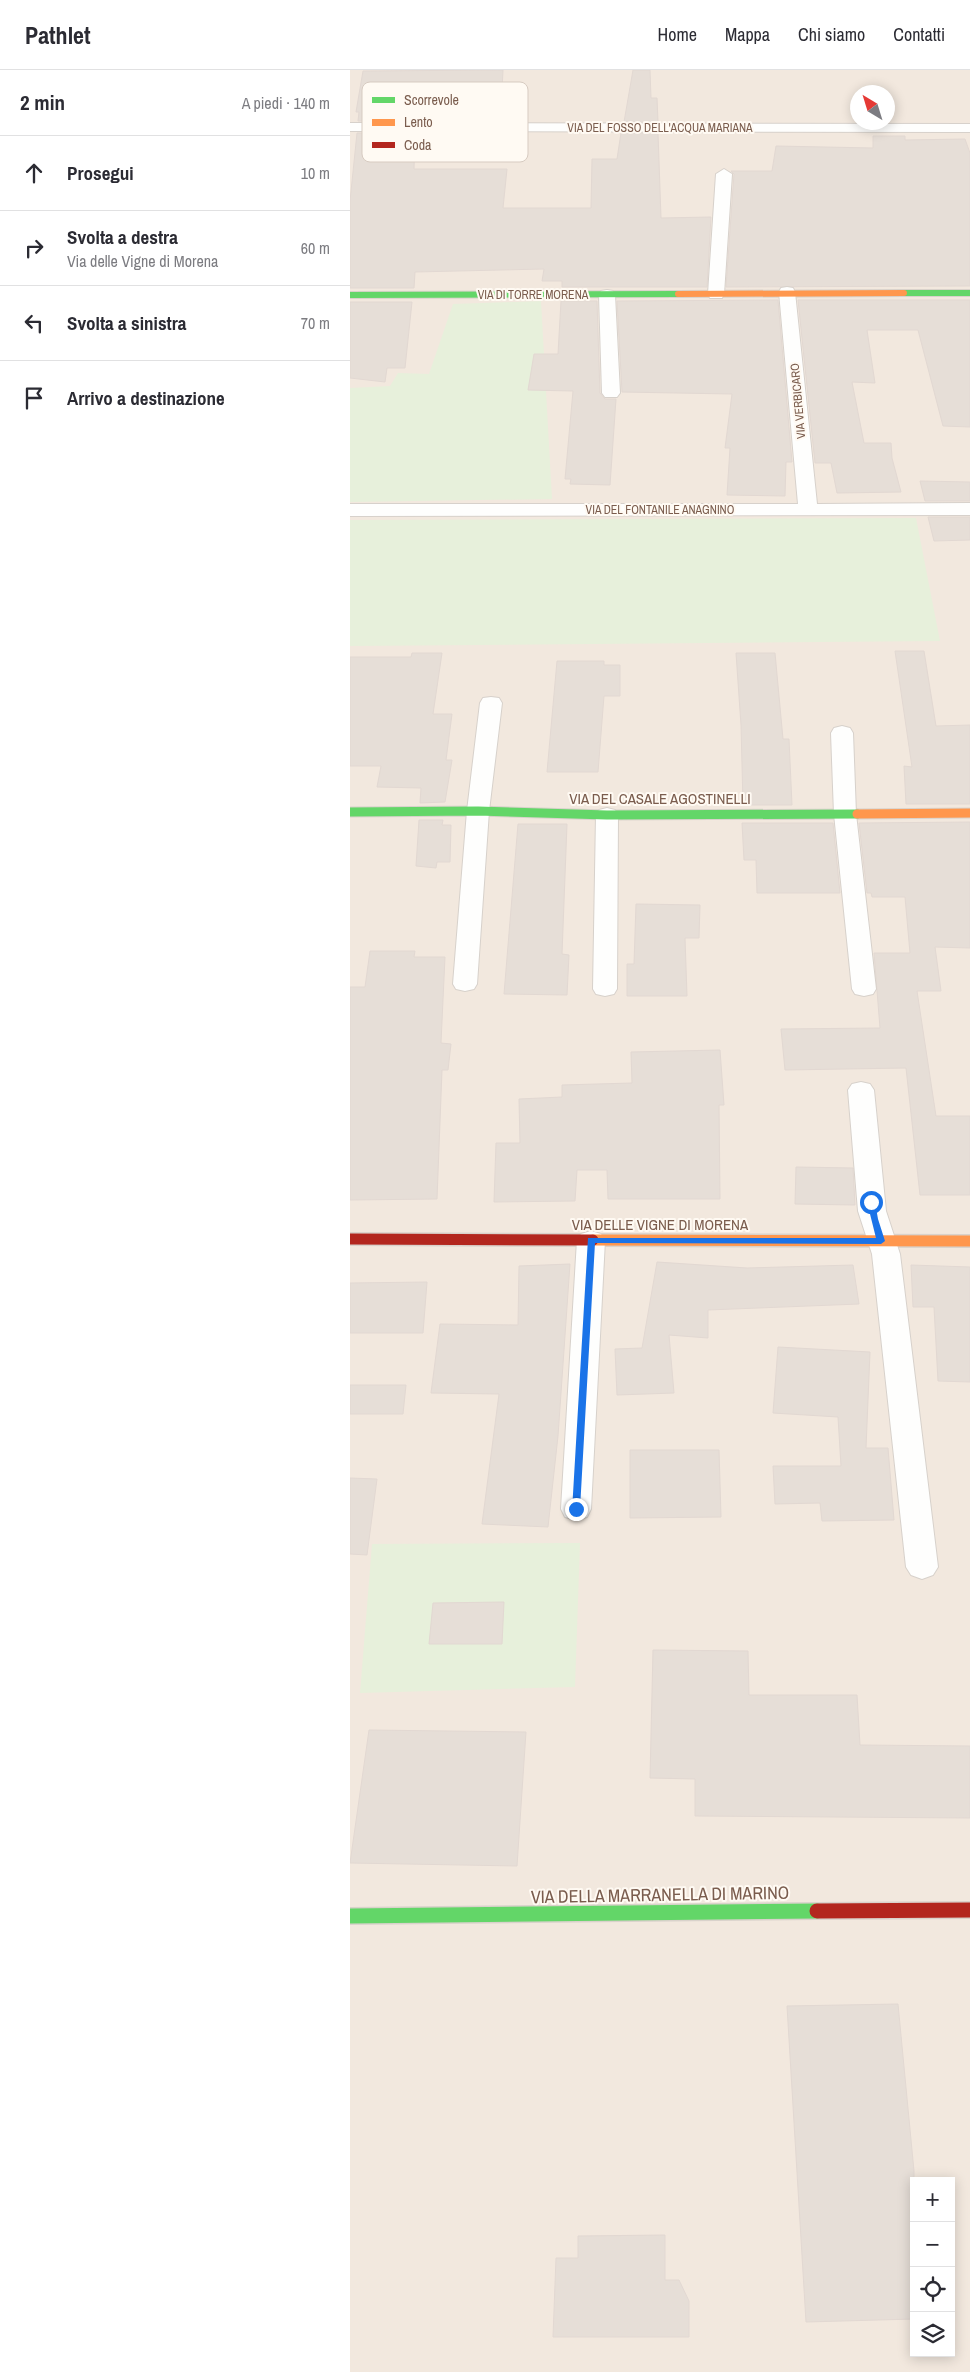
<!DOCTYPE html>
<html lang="it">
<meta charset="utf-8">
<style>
body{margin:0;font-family:"Archivo Narrow",sans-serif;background:#f7f7f7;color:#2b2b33}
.controls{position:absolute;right:15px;bottom:15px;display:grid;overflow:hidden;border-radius:0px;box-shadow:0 2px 12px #0003}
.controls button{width:45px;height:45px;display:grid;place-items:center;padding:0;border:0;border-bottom:1px solid #e1e1e2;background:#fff;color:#2b2b33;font:25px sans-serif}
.compass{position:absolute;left:500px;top:15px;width:45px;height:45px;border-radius:50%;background:#fff;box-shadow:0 2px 12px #0003;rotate:322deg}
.stop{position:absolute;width:15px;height:15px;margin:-11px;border:4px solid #1a73e8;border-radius:50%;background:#fff}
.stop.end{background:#1a73e8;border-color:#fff;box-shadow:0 1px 5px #0008}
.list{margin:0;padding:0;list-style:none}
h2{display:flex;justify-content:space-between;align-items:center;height:65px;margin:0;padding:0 20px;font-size:21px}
h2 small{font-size:16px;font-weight:400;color:#7c7c81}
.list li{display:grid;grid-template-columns:32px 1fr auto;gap:15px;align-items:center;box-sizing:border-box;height:75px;padding:0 20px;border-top:1px solid #e1e1e2}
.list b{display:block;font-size:19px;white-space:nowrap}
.list p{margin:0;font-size:16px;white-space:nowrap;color:#7c7c81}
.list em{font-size:16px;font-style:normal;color:#7c7c81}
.icon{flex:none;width:28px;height:28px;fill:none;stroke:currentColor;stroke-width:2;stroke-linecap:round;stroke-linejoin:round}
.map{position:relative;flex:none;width:620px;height:2302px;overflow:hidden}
header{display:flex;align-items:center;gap:30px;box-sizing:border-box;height:70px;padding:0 25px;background:#fff;border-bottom:1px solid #e1e1e2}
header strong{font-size:24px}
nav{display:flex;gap:28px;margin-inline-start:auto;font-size:18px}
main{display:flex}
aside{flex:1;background:#fff}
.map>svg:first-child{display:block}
.residential{fill:#f2e8de;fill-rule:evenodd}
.green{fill:#e7f0db}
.building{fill:#e6ded7;stroke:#e2d8d2}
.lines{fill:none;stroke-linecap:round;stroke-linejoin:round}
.street-casing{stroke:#d7d1cb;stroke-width:2}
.fast-far2-casing{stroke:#d9d2cb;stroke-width:8}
.fast-far1-casing{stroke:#d9d2cb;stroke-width:11}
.fast-casing{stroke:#d9d2cb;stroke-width:18}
.slow-far2-casing{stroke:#d9d2cb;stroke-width:8}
.slow-far1-casing{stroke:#d9d2cb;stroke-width:11}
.slow-casing{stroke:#d9d2cb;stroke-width:14}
.jam-far1-casing{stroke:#d9d2cb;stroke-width:14}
.jam-casing{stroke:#d9d2cb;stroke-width:18}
.street{fill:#fefefd;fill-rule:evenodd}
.fast-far2{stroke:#63d668;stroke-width:6}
.fast-far1{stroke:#63d668;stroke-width:9}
.fast{stroke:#63d668;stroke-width:15}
.slow-far2{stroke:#ff974d;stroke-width:6}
.slow-far1{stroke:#ff974d;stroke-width:9}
.slow{stroke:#ff974d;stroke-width:11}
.jam-far1{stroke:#b3261e;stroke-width:11}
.jam{stroke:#b3261e;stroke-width:15}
.route{fill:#1a73e8}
.labels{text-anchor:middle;stroke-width:4;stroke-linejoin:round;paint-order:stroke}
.far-street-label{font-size:12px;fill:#7a5c4d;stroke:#fffaf3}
.street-label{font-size:15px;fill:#7a5c4d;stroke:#fffaf3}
.near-street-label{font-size:18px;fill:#7a5c4d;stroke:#fffaf3}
.key{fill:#fffaf3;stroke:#d7cbc1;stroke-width:1}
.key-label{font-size:14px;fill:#7a5c4d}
</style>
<header>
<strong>Pathlet</strong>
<nav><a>Home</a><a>Mappa</a><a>Chi siamo</a><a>Contatti</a></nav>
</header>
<main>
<aside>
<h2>2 min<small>A piedi · 140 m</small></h2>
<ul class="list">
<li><svg class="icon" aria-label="ahead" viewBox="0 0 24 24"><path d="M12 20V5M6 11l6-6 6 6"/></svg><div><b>Prosegui</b></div><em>10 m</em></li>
<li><svg class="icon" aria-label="right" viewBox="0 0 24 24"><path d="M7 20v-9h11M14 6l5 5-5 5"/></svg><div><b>Svolta a destra</b><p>Via delle Vigne di Morena</p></div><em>60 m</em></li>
<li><svg class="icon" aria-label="left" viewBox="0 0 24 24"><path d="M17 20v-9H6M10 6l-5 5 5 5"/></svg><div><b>Svolta a sinistra</b></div><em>70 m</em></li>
<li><svg class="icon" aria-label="arrive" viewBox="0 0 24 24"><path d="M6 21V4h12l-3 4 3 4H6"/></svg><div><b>Arrivo a destinazione</b></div></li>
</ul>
</aside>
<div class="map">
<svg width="620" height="2302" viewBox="0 0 620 2302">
<rect width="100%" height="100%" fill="#f9f5f0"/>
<path class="residential" d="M0 0H620V2302H0ZM508 22H538V52H508ZM564 2111H601V2283H564Z"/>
<path class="green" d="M191 231 202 429 0 432V318L40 316 48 303 79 304 103 234Z
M566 448 590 571 0 576V450Z
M230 1473 225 1617 10 1623 22 1474Z"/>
<path class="building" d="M153 0 151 41 66 42 65 51H8L9 42H6L13 1Z
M283 0H300L301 28H307L308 52H274Z
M7 63H65L64 99H157L153 138H241L242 89H267L271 63H308L311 148 361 147 357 217H212V211H192L194 199 65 202 64 218H0V131Z
M523 66H555V70L615 69 620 83V216L376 217 384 104 381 101H422L426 76 523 78Z
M428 230 442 392H436L435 426 377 425 380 378H375L382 324 272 322 267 231Z
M448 230H620V357L593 356 568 260H517L525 313 502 312 514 373H541L542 388 551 422 487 423 481 393H465Z
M211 231H247L250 323 255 329H266L260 415 220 414 221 409H215L223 321 178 320 184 284H208Z
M0 232H62L55 298H37L35 312 0 308Z
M570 411 620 412V431H575Z
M578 447H620V470L584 471Z
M545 581H574L586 656 620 655V734H556L554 696 562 697Z
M62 583H92L83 644H102L96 690H102L95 732 70 733 71 718 27 717 31 696H0V587H61Z
M386 583H425L433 669H439L442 735H393L391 655Z
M207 591H254V595H270V626H254L248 702H197Z
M69 750H93L92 755H101L100 792H87L86 798 66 796Z
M620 752V878L585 877 591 921H567L586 1046H620V1125H570L556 998 435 1000 431 959 530 958 524 883H560L555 827H522L521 823H517L509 753Z
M392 753H483L490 823H407L406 790H394Z
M168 754H217L212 884 219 885 217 925 154 924Z
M286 834 350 835 349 868H335L337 926H277V894H284Z
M20 881H65L64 887H95L91 973 101 974 98 1000H92L87 1129 0 1130V917H15Z
M370 980 374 1035H369L370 1129H258L257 1100H227L225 1131 144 1132 146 1073H170L169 1029 212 1027V1015L282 1013 281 982Z
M446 1097 503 1098 505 1135 445 1134Z
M307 1192 397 1198 503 1195 509 1234 358 1240V1268L319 1265 324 1323 267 1325 265 1279 292 1278Z
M220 1194 208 1366 198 1457 132 1454 149 1324 81 1323 90 1254 168 1255 169 1196Z
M561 1195 620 1197V1312L588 1311 584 1237H563Z
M77 1212 73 1263H0V1213Z
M428 1277 520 1282 516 1378H538L544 1450 472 1451 470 1433 425 1434 423 1396H491L488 1347 423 1343Z
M0 1315H56L53 1344H0Z
M280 1380H369L371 1447 280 1448Z
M0 1408 27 1409 17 1485 0 1484Z
M154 1532 152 1574H79L83 1533Z
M303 1580 398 1581 399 1625H507L510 1675 620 1676V1748L345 1746V1709L300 1708Z
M19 1660 176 1662 167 1796 0 1793Z
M548 1934 564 2101V2249L456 2252 437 1936Z
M315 2165V2210H329L339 2231V2267H203L206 2188H228V2166Z"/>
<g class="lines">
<defs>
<path id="street" d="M0 53 620 54V62L0 61Z
M374 99 382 104 374 224 372 228H360L358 224 366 104Z
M437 217 443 218 445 222 467 434 620 433V445L0 446V434H448L429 222 431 218Z
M257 220 263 221 265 225 270 323 267 327H255L252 323 249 225 251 221Z
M141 627 149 628 152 633 139 741 127 914 124 919 115 921 106 919 103 914 117 741 130 633 133 628Z
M492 656 500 658 503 663 506 744 526 919 523 924 514 926 505 924 502 919 484 744 481 663 484 658Z
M257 738 265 740 268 745 267 919 264 924 255 926 246 924 243 919 246 745 249 740Z
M511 1012 520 1014 524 1020 536 1141 550 1184 588 1497 583 1505 572 1509 561 1505 556 1497 522 1184 508 1141 498 1020 502 1014Z
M241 1161 251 1164 255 1170 241 1439 237 1447 226 1450 215 1447 211 1439 227 1170 231 1164Z"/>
<path id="fast-far2" d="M554 223H620
M0 225 328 224"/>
<path id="fast-far1" d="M0 742 128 741 257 745 507 744"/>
<path id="fast" d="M0 1846 467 1841"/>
<path id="slow-far2" d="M328 224 554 223"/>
<path id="slow-far1" d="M507 744 620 743"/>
<path id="slow" d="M243 1170 620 1171"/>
<path id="jam-far1" d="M0 1169 243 1170"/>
<path id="jam" d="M467 1841 620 1840"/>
</defs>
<use href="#street" class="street-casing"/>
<use href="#fast-far2" class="fast-far2-casing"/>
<use href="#fast-far1" class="fast-far1-casing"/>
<use href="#fast" class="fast-casing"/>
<use href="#slow-far2" class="slow-far2-casing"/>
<use href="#slow-far1" class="slow-far1-casing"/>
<use href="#slow" class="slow-casing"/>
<use href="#jam-far1" class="jam-far1-casing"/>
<use href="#jam" class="jam-casing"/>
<use href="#street" class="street"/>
<use href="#fast-far2" class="fast-far2"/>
<use href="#fast-far1" class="fast-far1"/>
<use href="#fast" class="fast"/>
<use href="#slow-far2" class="slow-far2"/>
<use href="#slow-far1" class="slow-far1"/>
<use href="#slow" class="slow"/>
<use href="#jam-far1" class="jam-far1"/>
<use href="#jam" class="jam"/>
</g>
<path class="route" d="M521 1129 525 1132 528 1149 535 1171 531 1174 245 1173 230 1439 229 1441H222L238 1168H526L517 1132Z"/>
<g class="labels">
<g class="far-street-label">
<text x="310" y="62">VIA DEL FOSSO DELL'ACQUA MARIANA</text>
<text x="183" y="229">VIA DI TORRE MORENA</text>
<text transform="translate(448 331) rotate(-95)" y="4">VIA VERBICARO</text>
<text x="310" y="444">VIA DEL FONTANILE ANAGNINO</text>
</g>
<g class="street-label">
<text x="310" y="734">VIA DEL CASALE AGOSTINELLI</text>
<text x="310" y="1160">VIA DELLE VIGNE DI MORENA</text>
</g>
<g class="near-street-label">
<text transform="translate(310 1825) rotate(-1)" y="6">VIA DELLA MARRANELLA DI MARINO</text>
</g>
</g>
<rect x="12" y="12" width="166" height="80" rx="8" class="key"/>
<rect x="22" y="27" width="23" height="6" fill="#63d668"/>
<rect x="22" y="49" width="23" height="7" fill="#ff974d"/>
<rect x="22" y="72" width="23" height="6" fill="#b3261e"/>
<g class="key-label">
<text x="54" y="35">Scorrevole</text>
<text x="54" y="57">Lento</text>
<text x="54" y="80">Coda</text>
</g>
</svg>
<div class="controls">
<button>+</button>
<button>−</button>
<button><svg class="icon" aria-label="locate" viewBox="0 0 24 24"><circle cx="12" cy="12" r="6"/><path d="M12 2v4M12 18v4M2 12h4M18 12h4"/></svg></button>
<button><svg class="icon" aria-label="layers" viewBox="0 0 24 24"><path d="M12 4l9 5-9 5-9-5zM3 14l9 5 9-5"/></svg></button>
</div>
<svg class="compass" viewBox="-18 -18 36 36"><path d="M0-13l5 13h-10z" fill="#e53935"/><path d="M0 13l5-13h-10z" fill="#7c7c81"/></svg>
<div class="stop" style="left:521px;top:1132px"></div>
<div class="stop end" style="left:226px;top:1439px"></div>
</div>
</main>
